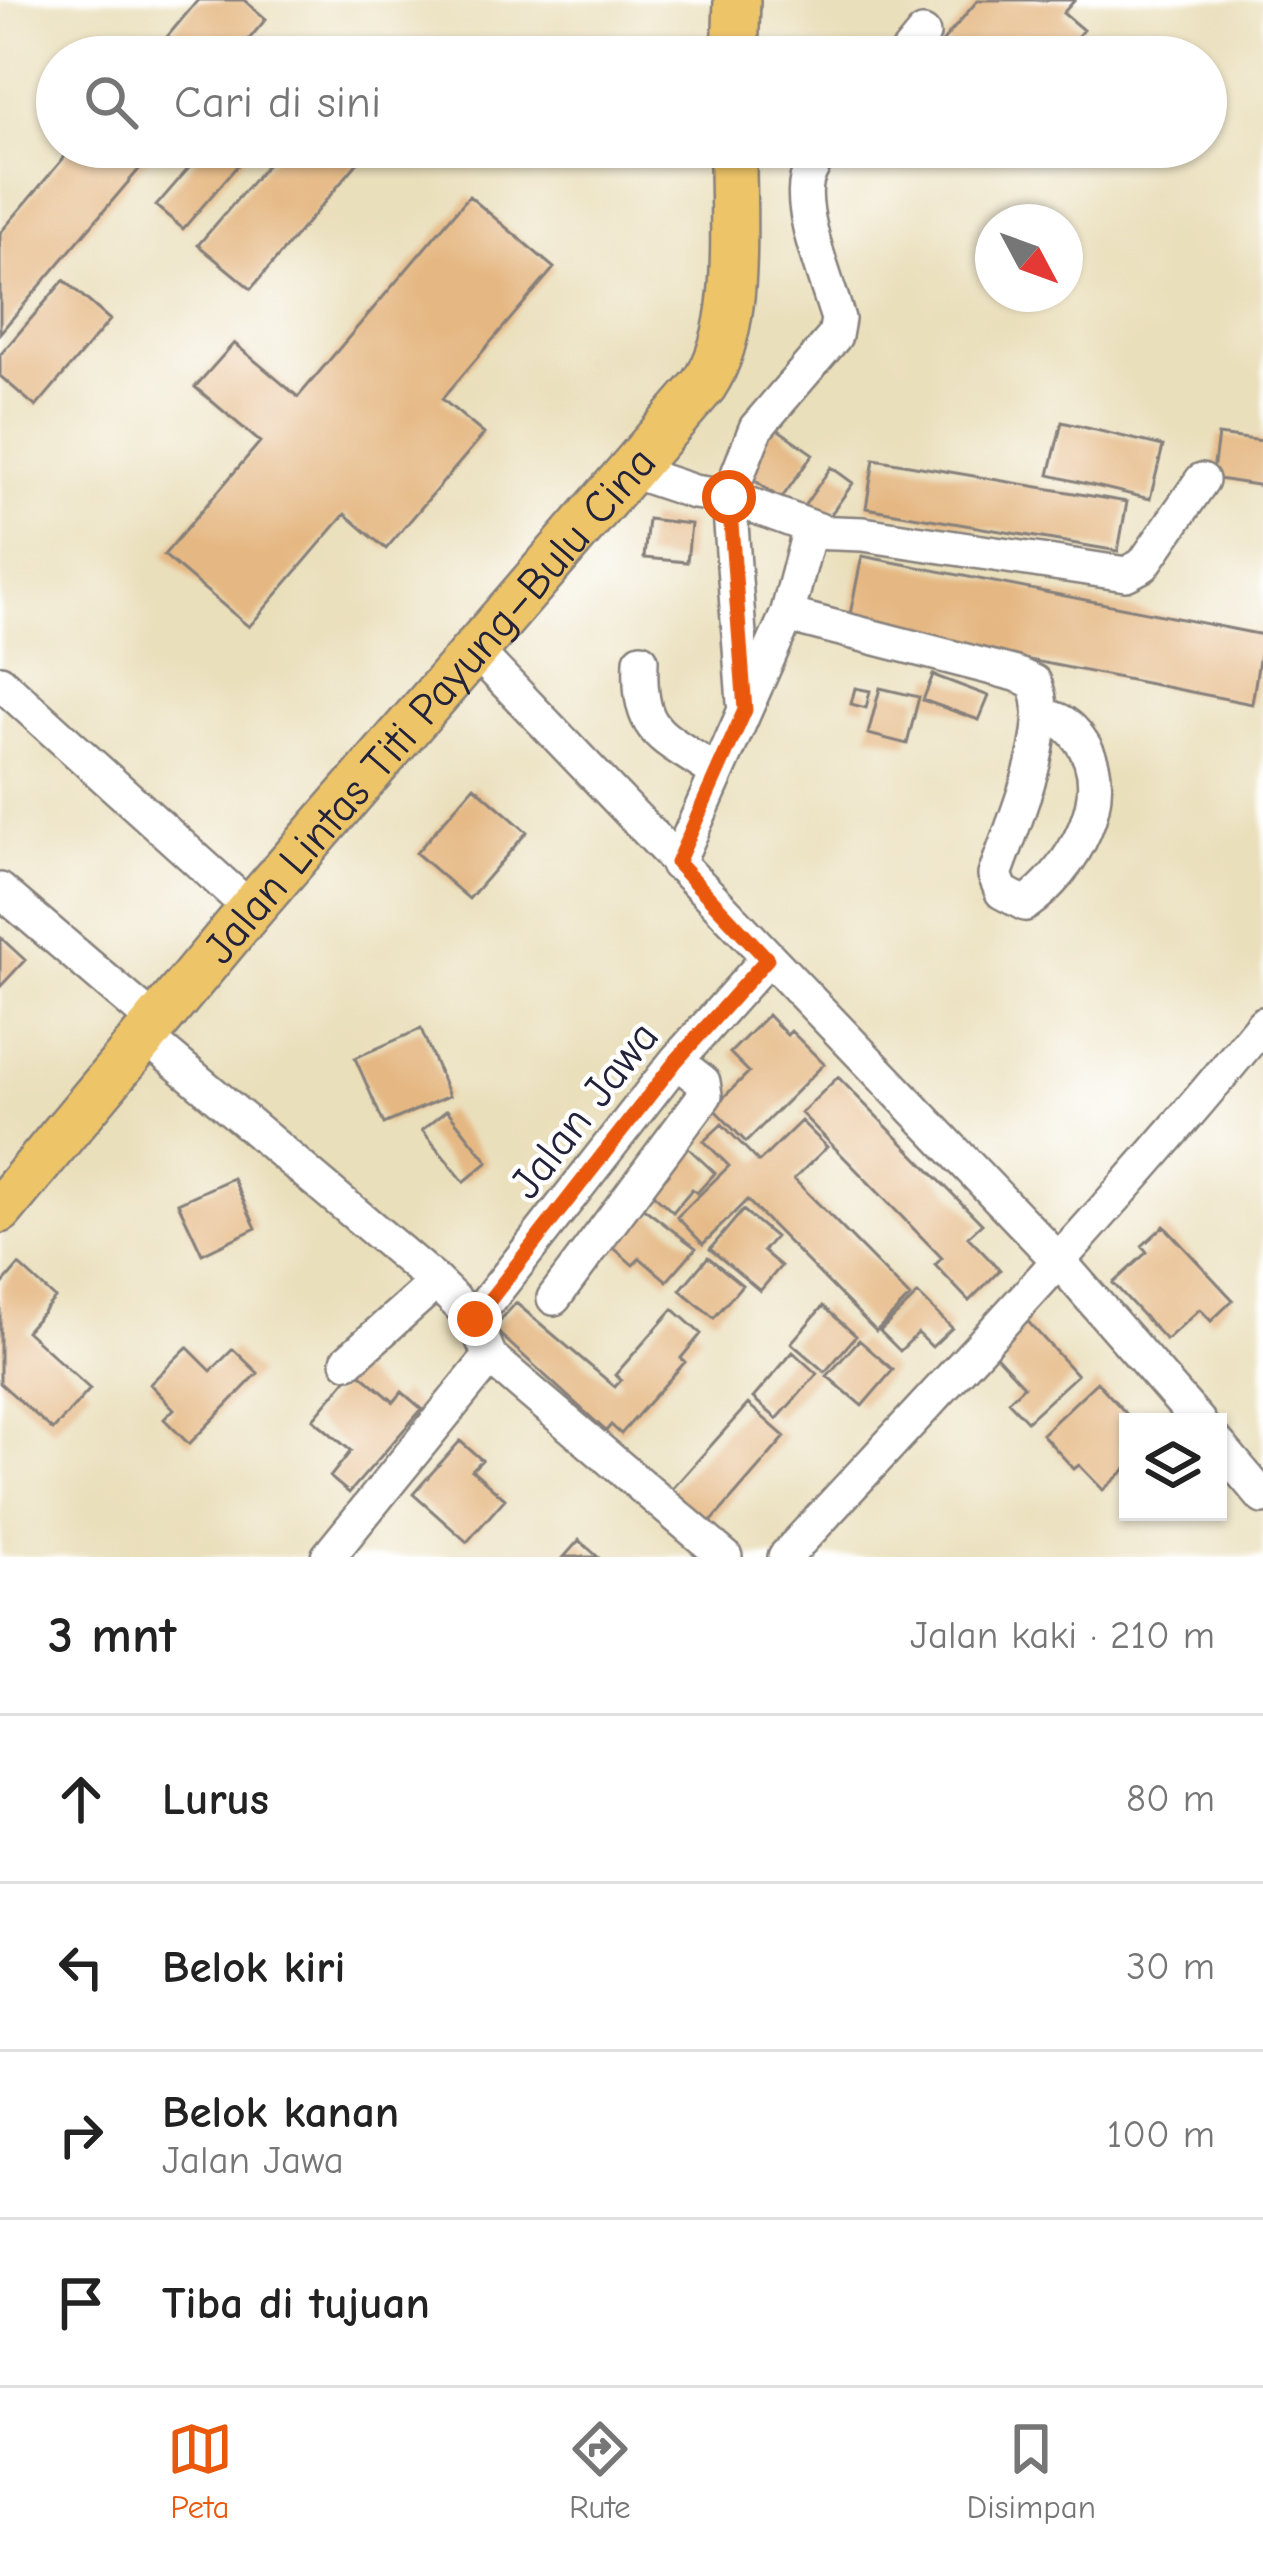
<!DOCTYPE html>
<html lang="id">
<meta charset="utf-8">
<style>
body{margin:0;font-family:"Comic Neue",sans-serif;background:#f6f6f6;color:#222}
.controls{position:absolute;right:36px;bottom:36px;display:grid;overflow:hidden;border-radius:0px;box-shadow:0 3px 9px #0004}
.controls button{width:108px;height:108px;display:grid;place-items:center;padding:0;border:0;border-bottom:3px solid #e0e0e0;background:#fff;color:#222;font:60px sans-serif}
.compass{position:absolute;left:975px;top:204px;width:108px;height:108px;border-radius:50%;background:#fff;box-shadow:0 3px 9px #0004;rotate:131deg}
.stop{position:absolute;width:36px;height:36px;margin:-27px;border:9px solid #ea580c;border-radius:50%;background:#fff}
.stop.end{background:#ea580c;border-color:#fff;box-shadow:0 3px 12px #0008}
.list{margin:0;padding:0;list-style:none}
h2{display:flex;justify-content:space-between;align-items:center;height:156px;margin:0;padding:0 48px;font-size:51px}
h2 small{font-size:39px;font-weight:400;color:#767676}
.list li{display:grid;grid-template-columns:78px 1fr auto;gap:36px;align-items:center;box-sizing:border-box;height:168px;padding:0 48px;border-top:3px solid #e0e0e0}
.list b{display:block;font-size:45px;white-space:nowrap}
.list p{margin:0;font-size:39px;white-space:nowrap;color:#767676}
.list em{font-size:39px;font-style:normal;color:#767676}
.icon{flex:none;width:66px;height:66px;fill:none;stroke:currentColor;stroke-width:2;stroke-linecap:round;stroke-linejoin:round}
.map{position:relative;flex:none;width:1263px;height:1557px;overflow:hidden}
.search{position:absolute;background:#fff;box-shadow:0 3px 9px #0004;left:36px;right:36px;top:36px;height:132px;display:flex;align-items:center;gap:30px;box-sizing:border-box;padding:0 42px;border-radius:66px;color:#767676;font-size:45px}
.sheet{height:828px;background:#fff}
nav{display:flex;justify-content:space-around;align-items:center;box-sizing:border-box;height:168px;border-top:3px solid #e0e0e0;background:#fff;font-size:33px;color:#767676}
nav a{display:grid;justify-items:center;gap:6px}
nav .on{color:#ea580c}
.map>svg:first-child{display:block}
.building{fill:#e5b883}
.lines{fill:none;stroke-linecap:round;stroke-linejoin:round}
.minor-casing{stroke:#86807b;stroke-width:38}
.major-casing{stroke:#86807b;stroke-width:50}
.minor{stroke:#fff;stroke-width:33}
.major{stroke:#eec469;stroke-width:45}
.route{stroke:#ea580c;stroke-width:15}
.labels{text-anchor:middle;stroke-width:9;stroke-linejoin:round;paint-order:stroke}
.street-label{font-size:45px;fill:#22223b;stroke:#fff}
</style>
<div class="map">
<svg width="1263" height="1557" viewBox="0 0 1263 1557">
<rect width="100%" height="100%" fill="#fff"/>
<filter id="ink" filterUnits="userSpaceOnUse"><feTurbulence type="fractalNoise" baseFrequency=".00833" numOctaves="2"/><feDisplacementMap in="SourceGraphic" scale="24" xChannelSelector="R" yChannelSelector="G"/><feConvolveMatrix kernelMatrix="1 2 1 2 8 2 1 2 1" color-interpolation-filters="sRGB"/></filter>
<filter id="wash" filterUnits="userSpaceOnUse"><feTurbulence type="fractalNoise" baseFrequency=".004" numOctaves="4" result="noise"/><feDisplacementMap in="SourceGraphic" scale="48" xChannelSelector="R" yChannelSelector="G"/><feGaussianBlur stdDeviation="2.7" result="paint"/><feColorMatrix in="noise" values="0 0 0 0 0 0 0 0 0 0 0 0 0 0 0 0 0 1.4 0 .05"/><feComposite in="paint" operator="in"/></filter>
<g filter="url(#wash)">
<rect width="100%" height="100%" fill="#eadfbb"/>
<g id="blocks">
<path class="building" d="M198 0H244L266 19 234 57H150Z
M978 0H1075L1063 13 1083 30 1060 57H963L943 41Z
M73 147H158L0 333V233Z
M207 147H234L245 157 183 229 156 206Z
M282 147H371L251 289 198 245Z
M469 196 554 268 442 399 484 434 386 549 345 514 249 627 164 555 260 442 195 387 234 343 298 397Z
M64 280 110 320 36 407 0 376V355Z
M1062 422 1163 446 1150 499 1049 475Z
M773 426 813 454 781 499 741 471Z
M1218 435 1263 441V486L1212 478Z
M874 459 1127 502 1118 551 866 508Z
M831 467 853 483 824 524 802 509Z
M648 519 691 524 687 562 644 558Z
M862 556 1263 635 1252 704 848 624Z
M933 675 989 696 979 720 923 700Z
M855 688 870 691 866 708 851 704Z
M880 688 919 697 907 744 868 734Z
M474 786 527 832 469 899 416 853Z
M0 937 25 960 0 987Z
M768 1015 787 1035 791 1031 824 1064 746 1142 713 1108 749 1072 730 1053Z
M421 1029 449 1096 384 1124 355 1058Z
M838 1077 982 1224 968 1237 1000 1270 969 1301 935 1265 942 1258 801 1113Z
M447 1110 488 1162 464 1182 422 1130Z
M801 1121 827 1147 794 1179 910 1297 876 1331 747 1200 703 1244 677 1217 729 1166 704 1141 722 1124 759 1162Z
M684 1144 715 1173 697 1193 692 1189 673 1212 652 1193 669 1174 662 1168Z
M233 1178 256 1228 202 1254 178 1203Z
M638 1204 696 1248 667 1281 640 1258 633 1265 606 1241Z
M743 1210 775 1237 763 1251 781 1266 760 1291 710 1249Z
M1164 1226 1233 1300 1211 1321 1200 1309 1166 1340 1113 1283 1147 1252 1142 1246Z
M708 1257 742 1285 714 1318 680 1290Z
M19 1265 55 1298 26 1331 90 1389 53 1430 0 1383V1287Z
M918 1294 952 1328 932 1347 918 1333 900 1351 880 1331Z
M516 1303 615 1387 621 1380 615 1375 673 1309 701 1334 681 1358 685 1362 621 1434 611 1425 606 1431 493 1328Z
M823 1306 856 1336 825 1372 791 1343Z
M1021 1314 1077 1375 1027 1421 1008 1401 1024 1386 987 1346Z
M859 1340 893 1370 862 1406 827 1376Z
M187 1347 211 1371 233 1349 258 1373 189 1444 164 1419 174 1409 150 1384Z
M793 1352 817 1374 777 1419 753 1398Z
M355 1369 394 1402 402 1392 422 1409 349 1493 330 1477 351 1451 313 1419Z
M1097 1382 1134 1422H1128V1467L1103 1490 1079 1465 1074 1469 1042 1434Z
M748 1404 785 1437 705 1529 666 1496Z
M460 1441 482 1460 472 1470 505 1499 467 1542 413 1494Z
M579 1540 598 1557H564Z"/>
</g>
</g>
<g filter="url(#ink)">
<use href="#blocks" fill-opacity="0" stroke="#86807b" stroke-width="3"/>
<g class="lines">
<defs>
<path id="minor" d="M904 57 923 34
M631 471 694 492 729 497 756 428 835 336 838 319C828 284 798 213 807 179 811 166 818 157 827 147
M787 615 1016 674 1034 682C1057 728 1011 828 995 875L1002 892 1025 904C1072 871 1119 793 1080 740 1070 725 1059 718 1041 716
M476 651 1059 1261 1199 1422
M641 660C638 736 660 733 717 773
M0 682 251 909
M744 703 729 497 819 530
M677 864 787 615 809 532 863 534 1126 574 1143 565 1202 480
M0 890 157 1024
M147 1038 436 1282 474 1319 490 1357 725 1557
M554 1298 705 1095 703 1082 676 1061
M474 1319 676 1061 767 959
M348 1361 436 1282
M1218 1444 1263 1497
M328 1557 490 1357
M785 1557C947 1382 1112 1209 1263 1024"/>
<g id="major">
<path d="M735 57 737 0"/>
<path id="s1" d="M0 1210 251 909 704 385C744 326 732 217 733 147"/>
</g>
</defs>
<use href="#minor" class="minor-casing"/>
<use href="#major" class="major-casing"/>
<use href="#minor" class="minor"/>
<use href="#major" class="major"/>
</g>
</g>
<g class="lines" filter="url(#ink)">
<path class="route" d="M475 1319 676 1061 767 959 677 863 745 710 729 497"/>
</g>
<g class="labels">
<g class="street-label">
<text dy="16" stroke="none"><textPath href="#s1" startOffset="663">Jalan Lintas Titi Payung–Bulu Cina</textPath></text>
<text transform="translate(583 1109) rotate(-52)" y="16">Jalan Jawa</text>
</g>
</g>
</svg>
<div class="controls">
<button><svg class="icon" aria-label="layers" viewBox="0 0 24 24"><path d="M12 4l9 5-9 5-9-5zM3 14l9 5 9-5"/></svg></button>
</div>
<svg class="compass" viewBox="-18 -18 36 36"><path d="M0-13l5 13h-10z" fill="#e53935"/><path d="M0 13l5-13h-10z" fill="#767676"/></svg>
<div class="stop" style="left:729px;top:497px"></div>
<div class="stop end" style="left:475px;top:1319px"></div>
<div class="search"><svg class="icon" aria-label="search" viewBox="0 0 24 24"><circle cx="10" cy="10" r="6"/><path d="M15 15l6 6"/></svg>Cari di sini</div>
</div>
<section class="sheet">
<h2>3 mnt<small>Jalan kaki · 210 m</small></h2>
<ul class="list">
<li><svg class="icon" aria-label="ahead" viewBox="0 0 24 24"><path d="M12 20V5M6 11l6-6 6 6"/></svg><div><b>Lurus</b></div><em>80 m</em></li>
<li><svg class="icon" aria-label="left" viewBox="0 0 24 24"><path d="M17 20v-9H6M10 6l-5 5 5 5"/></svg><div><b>Belok kiri</b></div><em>30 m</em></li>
<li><svg class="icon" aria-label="right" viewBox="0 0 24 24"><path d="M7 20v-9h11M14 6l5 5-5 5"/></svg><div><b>Belok kanan</b><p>Jalan Jawa</p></div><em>100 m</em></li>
<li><svg class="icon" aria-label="arrive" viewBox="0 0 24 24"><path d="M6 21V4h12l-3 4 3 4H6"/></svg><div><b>Tiba di tujuan</b></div></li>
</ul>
</section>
<nav>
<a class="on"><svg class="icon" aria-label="map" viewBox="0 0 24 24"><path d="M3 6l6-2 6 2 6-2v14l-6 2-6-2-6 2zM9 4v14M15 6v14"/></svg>Peta</a>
<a><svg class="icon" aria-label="directions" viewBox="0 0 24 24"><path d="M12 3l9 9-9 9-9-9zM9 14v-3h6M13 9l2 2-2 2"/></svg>Rute</a>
<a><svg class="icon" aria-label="saved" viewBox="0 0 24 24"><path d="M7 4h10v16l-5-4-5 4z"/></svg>Disimpan</a>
</nav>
